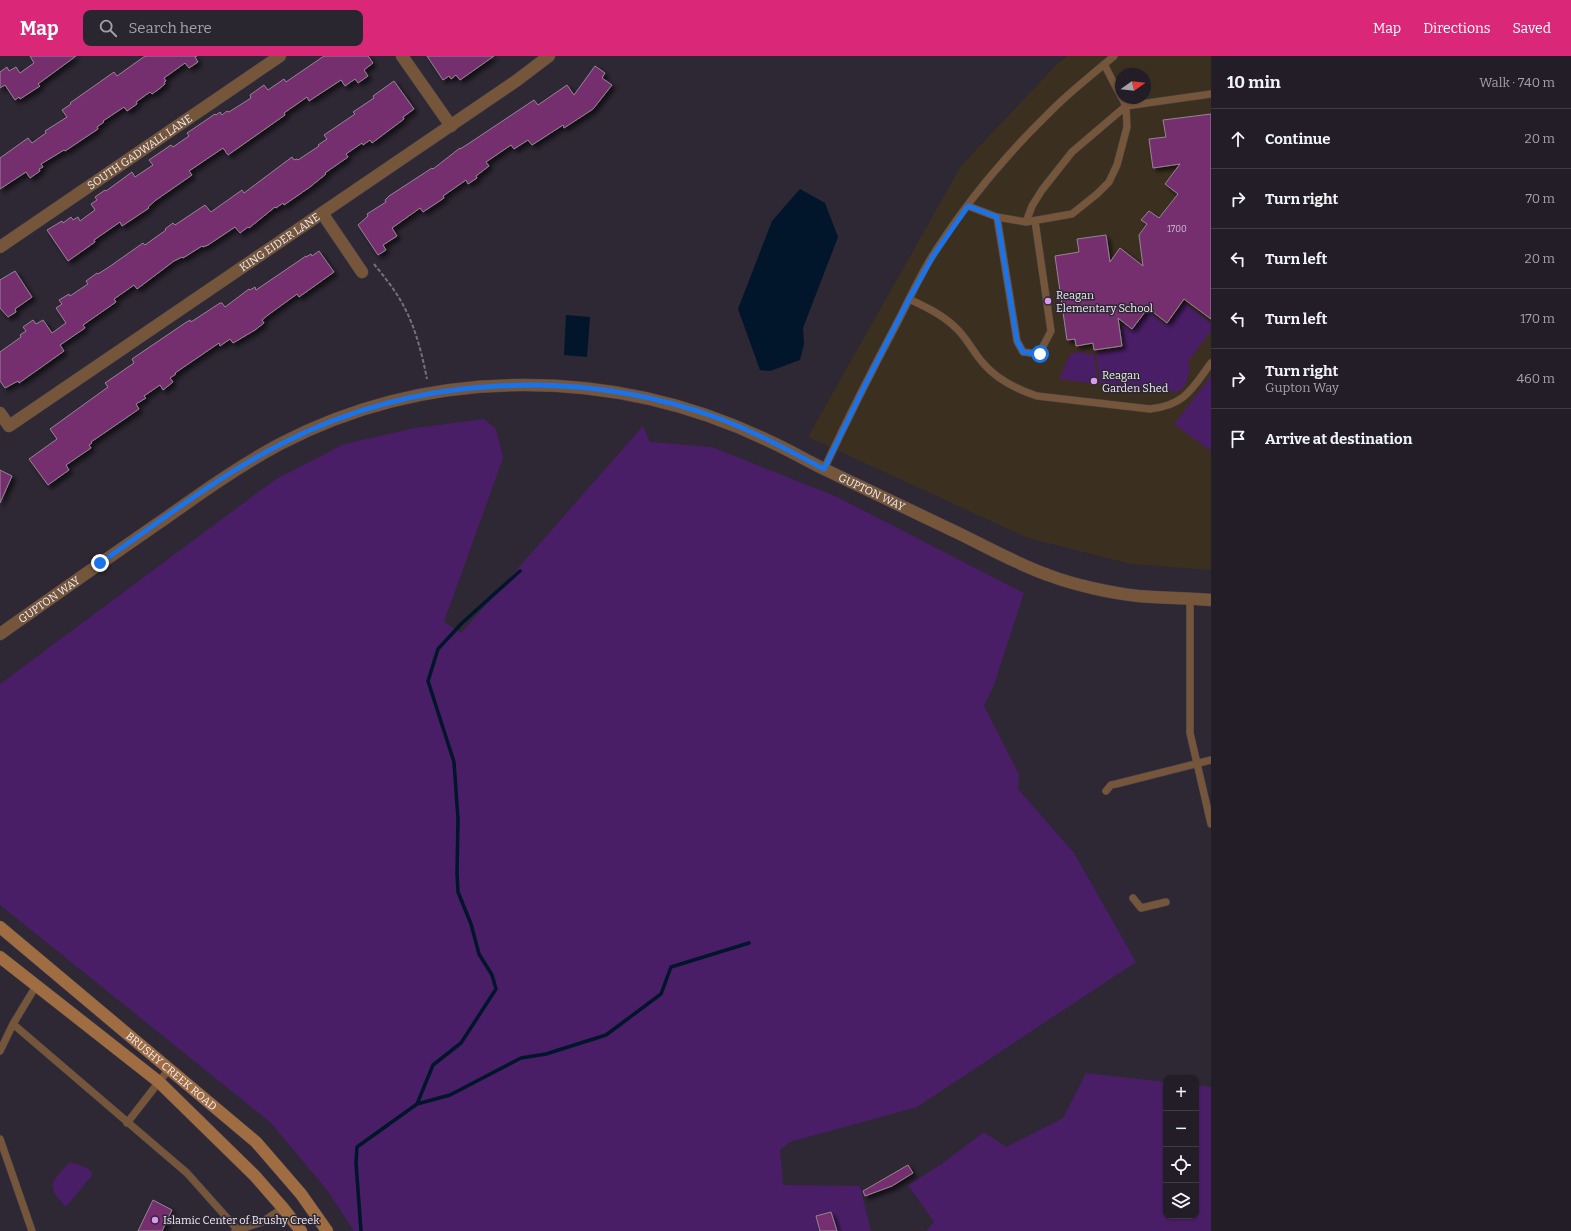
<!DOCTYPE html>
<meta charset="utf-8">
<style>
body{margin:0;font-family:Bitter,serif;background:#2a262f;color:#f1f3f6}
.controls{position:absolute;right:12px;bottom:12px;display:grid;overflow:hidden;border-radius:8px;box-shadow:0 1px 3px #0004}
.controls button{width:36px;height:36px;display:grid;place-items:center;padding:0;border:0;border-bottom:1px solid #3f3b44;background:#221d27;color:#f1f3f6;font:20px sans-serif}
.compass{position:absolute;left:1115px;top:12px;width:36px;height:36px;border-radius:50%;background:#221d27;box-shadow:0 1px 3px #0004;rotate:75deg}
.stop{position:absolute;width:12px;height:12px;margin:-9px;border:3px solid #1a73e8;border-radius:50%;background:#fff}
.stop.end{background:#1a73e8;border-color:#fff;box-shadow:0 1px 4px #0008}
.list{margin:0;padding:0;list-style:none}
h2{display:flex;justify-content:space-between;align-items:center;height:52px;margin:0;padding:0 16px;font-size:17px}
h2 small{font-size:13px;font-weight:400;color:#a2a2a7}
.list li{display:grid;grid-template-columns:26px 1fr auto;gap:12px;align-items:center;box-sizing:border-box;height:60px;padding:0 16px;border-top:1px solid #3f3b44}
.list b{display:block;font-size:15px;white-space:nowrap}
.list p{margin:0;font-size:13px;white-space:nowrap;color:#a2a2a7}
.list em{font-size:13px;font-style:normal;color:#a2a2a7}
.icon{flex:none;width:22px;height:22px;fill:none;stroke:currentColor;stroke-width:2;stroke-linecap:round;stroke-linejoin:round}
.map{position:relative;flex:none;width:1211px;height:1175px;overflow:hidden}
header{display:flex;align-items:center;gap:24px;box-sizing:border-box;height:56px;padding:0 20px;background:#db2777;color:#fff}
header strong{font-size:19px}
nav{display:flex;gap:22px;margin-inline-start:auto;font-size:14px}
.search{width:280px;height:36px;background:#2a262f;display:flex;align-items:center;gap:10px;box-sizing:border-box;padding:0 14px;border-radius:8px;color:#a2a2a7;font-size:15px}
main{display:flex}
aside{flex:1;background:#221d27}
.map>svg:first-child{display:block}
.education{fill:#3b3020;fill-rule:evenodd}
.green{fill:#491e66}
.water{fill:#01162b}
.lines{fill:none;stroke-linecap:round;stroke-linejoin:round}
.stream{stroke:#01162b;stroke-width:3.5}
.building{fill:#742f6e;stroke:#948592;filter:url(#shadow)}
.lane-casing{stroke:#49434f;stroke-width:8}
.street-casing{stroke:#49434f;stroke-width:13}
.secondary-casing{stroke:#49434f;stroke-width:13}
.path{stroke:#76707c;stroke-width:2;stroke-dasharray:4 2;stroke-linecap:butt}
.lane{stroke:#75563b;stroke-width:7}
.street{stroke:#75563b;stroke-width:12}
.secondary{stroke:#9f6d41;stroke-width:12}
.route{stroke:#1a73e8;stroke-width:5}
.poi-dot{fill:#db99f5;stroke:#2e2734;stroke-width:1.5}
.labels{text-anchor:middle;stroke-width:3;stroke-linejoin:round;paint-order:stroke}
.number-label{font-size:9px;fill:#d1bdd3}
.street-label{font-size:11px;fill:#f0ecf5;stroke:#2e2734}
.poi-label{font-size:11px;fill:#f0ecf5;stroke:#2e2734;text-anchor:start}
</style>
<header>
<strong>Map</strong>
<div class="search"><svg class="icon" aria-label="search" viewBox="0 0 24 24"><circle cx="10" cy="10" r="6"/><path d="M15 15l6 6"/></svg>Search here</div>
<nav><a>Map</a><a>Directions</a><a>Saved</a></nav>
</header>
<main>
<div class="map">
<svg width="1211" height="1175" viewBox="0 0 1211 1175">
<defs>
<filter id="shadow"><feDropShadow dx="3.5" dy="3.5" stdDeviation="2" flood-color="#0009"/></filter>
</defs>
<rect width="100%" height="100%" fill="#2e2734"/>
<path class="education" d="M1067 0H1211V514L1131 508 1028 482 808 381 961 110 1058 7ZM1121 18H1145V42H1121Z"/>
<path class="green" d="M1185 247 1211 267V275L1187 307 1191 311C1185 322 1191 328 1177 336L1100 327 1096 297 1123 292 1121 271 1123 268 1131 274 1148 255 1166 269Z
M1085 295 1086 299 1094 297 1098 328 1059 323 1070 298Z
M1211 320V395L1174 368Z
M484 363 496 373 503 402 444 566 461 577 643 370 650 386 712 391 835 440 1024 537 994 629 984 650 1019 718 1018 733 1074 797 1136 906 917 1051 790 1086 780 1094 783 1129 860 1130 871 1175H354L327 1134 270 1066 0 849V628L276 423 344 388 415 372Z
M1086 1017 1166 1026V1160H1196V1029L1211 1031V1175H926L934 1166 908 1129 940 1109 984 1076 1006 1091 1063 1062Z
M70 1106 87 1112 93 1118 66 1151C44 1128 51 1127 70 1106Z"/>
<path class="water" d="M800 133 825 147 838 181 803 272 804 288 800 304 770 315 760 314 738 253 772 165Z
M566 259 590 261 587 301 564 299Z"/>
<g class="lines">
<path class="stream" d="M417 1048 433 1009 461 987 496 933 492 919 479 898 471 868 458 836 457 817 458 763 454 706 428 625 438 593 462 567 520 515
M361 1175 356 1107 357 1091 417 1048 450 1039 521 1002 546 998 606 979 661 938 671 911 749 887"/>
</g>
<path class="building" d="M30 0H76L38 28 40 30 20 43 19 41 15 44 5 29 0 32V16L7 11 9 15 16 11 20 17 34 7Z
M145 0H197L195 1 198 6 189 12 185 7 164 22 166 25 164 26 165 28 159 33 152 38 150 36 136 46 137 48 127 55 124 51 103 65 104 66 97 71 98 73 65 95 64 94 41 108 43 111 39 113 40 115 30 122 26 116 0 133V102L28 82 32 87 46 77 45 75 67 61 62 54 71 48 70 47 114 16 117 20Z
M324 0H368L373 7 364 14 368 20 358 27 355 23 345 30 341 24 309 45 307 41 284 57 285 59 228 99 223 92 189 115 192 119 156 144 148 151 149 152 122 170 120 166 94 184 95 186 68 205 47 174 62 165 63 167 71 161 73 164 78 161 80 165 95 154 91 148 97 144 95 141 105 134 106 135 132 116 135 121 153 109 149 104 171 89 173 91 189 80 187 77 215 58 216 59 220 56 222 59 227 55 229 56 251 42 250 39 264 29 268 34 284 23 286 26Z
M427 0H494L460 24 456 19 451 23 449 20 443 24Z
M595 10 605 17 602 22 612 29 593 53 564 72 563 69 532 89 528 84 514 93 511 89 486 106 489 110 476 120 477 122 468 128 466 124 443 140 444 142 423 156 420 152 392 172 397 180 383 189 386 194 378 199 358 169 368 160 367 158 386 146 385 144 389 140 432 112 433 113 460 92V93L468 88 534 44 538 49 567 29 574 39Z
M394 25 414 53 403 61 404 63 372 87 370 84 363 89 362 87 346 98 348 101 325 117 326 118 310 131 284 149 283 147 276 152 275 151 249 172 248 171 240 177 235 171 208 189 203 191 202 190 183 202 182 201 174 205 137 233 134 229 114 243 116 246 83 269 85 272 60 289 64 295 19 327 18 325 5 332 0 325V296L21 281 20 279 26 275 23 271 33 264 36 268 43 264 52 277 66 267 56 252 62 248 59 244 69 238 70 240 88 228 86 225 97 217 98 218 109 211 143 187 145 189 166 174 165 173 173 167 175 169 205 149 211 156 242 134 244 137 292 101 294 104 297 103 298 104 319 90 318 89 327 83 324 79 355 58 353 56 374 42 373 40Z
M1211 58V263L1184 243 1167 267 1148 252 1132 273 1118 262 1122 290 1094 294 1093 287 1076 290 1075 283 1067 284 1055 200 1079 196 1077 183 1106 179 1110 206 1120 192 1143 210 1139 179 1147 168 1141 164 1149 155 1159 162 1178 138 1165 128 1180 108 1153 112 1149 83 1166 81 1163 64Z
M319 195 334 216 299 241 297 238 268 259 262 264 264 267 255 274 233 287 230 283 220 290 219 287 175 317 176 318 170 322 173 326 163 334 160 329 144 340 146 342 136 348 139 353 91 386 92 387 89 389 91 392 66 409 69 414 48 429 29 403 57 383 50 373 108 331 105 327 134 307 132 303 185 267 190 264 191 266 220 247H222L225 251 249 233 250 234 255 231 256 234 306 200V201L311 198 312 200Z
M15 215 32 241 15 253 16 256 8 261 0 252V224Z
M0 414 12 420 0 447Z
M908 1109 913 1117 892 1130 865 1140 863 1135Z
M153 1144 172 1154 162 1175H138Z
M831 1156 837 1175H820L816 1160Z"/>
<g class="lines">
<defs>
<path id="lane" d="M1104 8 1121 41
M968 150 997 161 1026 166 1072 158 1097 138 1109 126 1117 109 1127 71 1126 50 1122 42
M997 161 1017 285 1023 296 1039 298 1051 275 1035 165
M1026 166 1032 150 1042 134 1072 96 1126 50 1211 38
M909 243C926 251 943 259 956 272 967 282 973 296 983 307 997 324 1016 333 1037 340L1150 353C1185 349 1192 333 1211 307
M824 413C847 364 871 316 896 269 908 246 919 221 933 199 965 148 1005 100 1048 58 1068 37 1092 19 1114 0
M1190 543V677L1211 768
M1106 735 1111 729 1116 728 1211 704
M1133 842 1141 852 1166 846
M13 968 187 1117 237 1173
M0 995 13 968 36 930
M127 1067 169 1013
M0 1083 32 1175
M235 1175 262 1166 283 1152"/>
<g id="street">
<path d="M402 0 451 70"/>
<path d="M322 157 362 216"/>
<path id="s1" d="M0 191 280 0"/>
<path id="s2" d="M0 357 9 370 516 25 549 0"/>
<path id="s3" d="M0 578C54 540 109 501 163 464 201 437 239 410 280 388 431 309 614 311 767 384 787 393 806 404 826 414 870 435 914 456 958 477 987 491 1017 508 1048 519 1074 529 1111 537 1138 540 1162 542 1187 542 1211 544"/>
</g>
<g id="secondary">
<path id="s4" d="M0 871 256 1086 301 1138 327 1175"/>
<path d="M0 901 159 1026 255 1120 283 1152 301 1175"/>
</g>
</defs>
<use href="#lane" class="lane-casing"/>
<use href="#street" class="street-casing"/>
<use href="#secondary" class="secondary-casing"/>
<path class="path" d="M374 208C382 218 391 229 398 240 414 266 421 293 427 323"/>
<use href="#lane" class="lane"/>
<use href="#street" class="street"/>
<use href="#secondary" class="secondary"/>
</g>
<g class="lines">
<path class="route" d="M100 507C159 466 217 421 281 388 414 319 577 311 718 362 755 376 790 395 824 413L866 327 909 243 933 200 968 150 997 161 1017 285 1023 296 1040 298"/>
</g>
<g class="poi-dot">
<circle cx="1048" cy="245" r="4"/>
<circle cx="1094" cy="325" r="4"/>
<circle cx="155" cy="1164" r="4"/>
</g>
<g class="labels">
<g class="number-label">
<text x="1177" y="176">1700</text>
</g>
<g class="street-label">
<text dy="4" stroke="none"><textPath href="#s1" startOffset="169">SOUTH GADWALL LANE</textPath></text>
<text dy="4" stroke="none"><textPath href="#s2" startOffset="343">KING EIDER LANE</textPath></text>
<text dy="4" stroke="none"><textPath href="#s3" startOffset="960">GUPTON WAY</textPath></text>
<text dy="4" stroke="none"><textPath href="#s3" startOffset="60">GUPTON WAY</textPath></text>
<text dy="4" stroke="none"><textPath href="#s4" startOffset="224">BRUSHY CREEK ROAD</textPath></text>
</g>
<g class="poi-label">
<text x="1056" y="243">Reagan<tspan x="1056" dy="13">Elementary School</tspan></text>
<text x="1102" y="323">Reagan<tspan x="1102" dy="13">Garden Shed</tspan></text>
<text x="163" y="1168">Islamic Center of Brushy Creek</text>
</g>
</g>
</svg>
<div class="controls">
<button>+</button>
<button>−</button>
<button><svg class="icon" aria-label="locate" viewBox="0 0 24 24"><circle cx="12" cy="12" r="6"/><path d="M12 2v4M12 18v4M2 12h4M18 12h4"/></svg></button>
<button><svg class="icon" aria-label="layers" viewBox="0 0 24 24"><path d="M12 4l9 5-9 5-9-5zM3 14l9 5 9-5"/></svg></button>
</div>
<svg class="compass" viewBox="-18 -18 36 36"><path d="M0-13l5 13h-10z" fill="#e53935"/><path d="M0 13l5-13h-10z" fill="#a2a2a7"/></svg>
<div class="stop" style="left:1040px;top:298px"></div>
<div class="stop end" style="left:100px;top:507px"></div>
</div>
<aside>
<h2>10 min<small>Walk · 740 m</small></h2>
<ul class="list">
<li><svg class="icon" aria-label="ahead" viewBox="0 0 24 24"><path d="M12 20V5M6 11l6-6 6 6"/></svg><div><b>Continue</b></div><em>20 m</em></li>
<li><svg class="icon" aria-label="right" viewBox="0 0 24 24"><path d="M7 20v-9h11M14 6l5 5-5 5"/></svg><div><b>Turn right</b></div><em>70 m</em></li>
<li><svg class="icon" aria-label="left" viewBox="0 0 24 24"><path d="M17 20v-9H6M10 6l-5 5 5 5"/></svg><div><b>Turn left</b></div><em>20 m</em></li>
<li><svg class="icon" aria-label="left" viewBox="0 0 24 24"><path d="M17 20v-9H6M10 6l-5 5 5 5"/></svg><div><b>Turn left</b></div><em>170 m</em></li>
<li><svg class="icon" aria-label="right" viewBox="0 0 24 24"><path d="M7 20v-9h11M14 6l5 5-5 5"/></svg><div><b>Turn right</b><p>Gupton Way</p></div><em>460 m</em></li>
<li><svg class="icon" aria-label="arrive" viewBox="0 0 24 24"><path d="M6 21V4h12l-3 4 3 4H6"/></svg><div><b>Arrive at destination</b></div></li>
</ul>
</aside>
</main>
